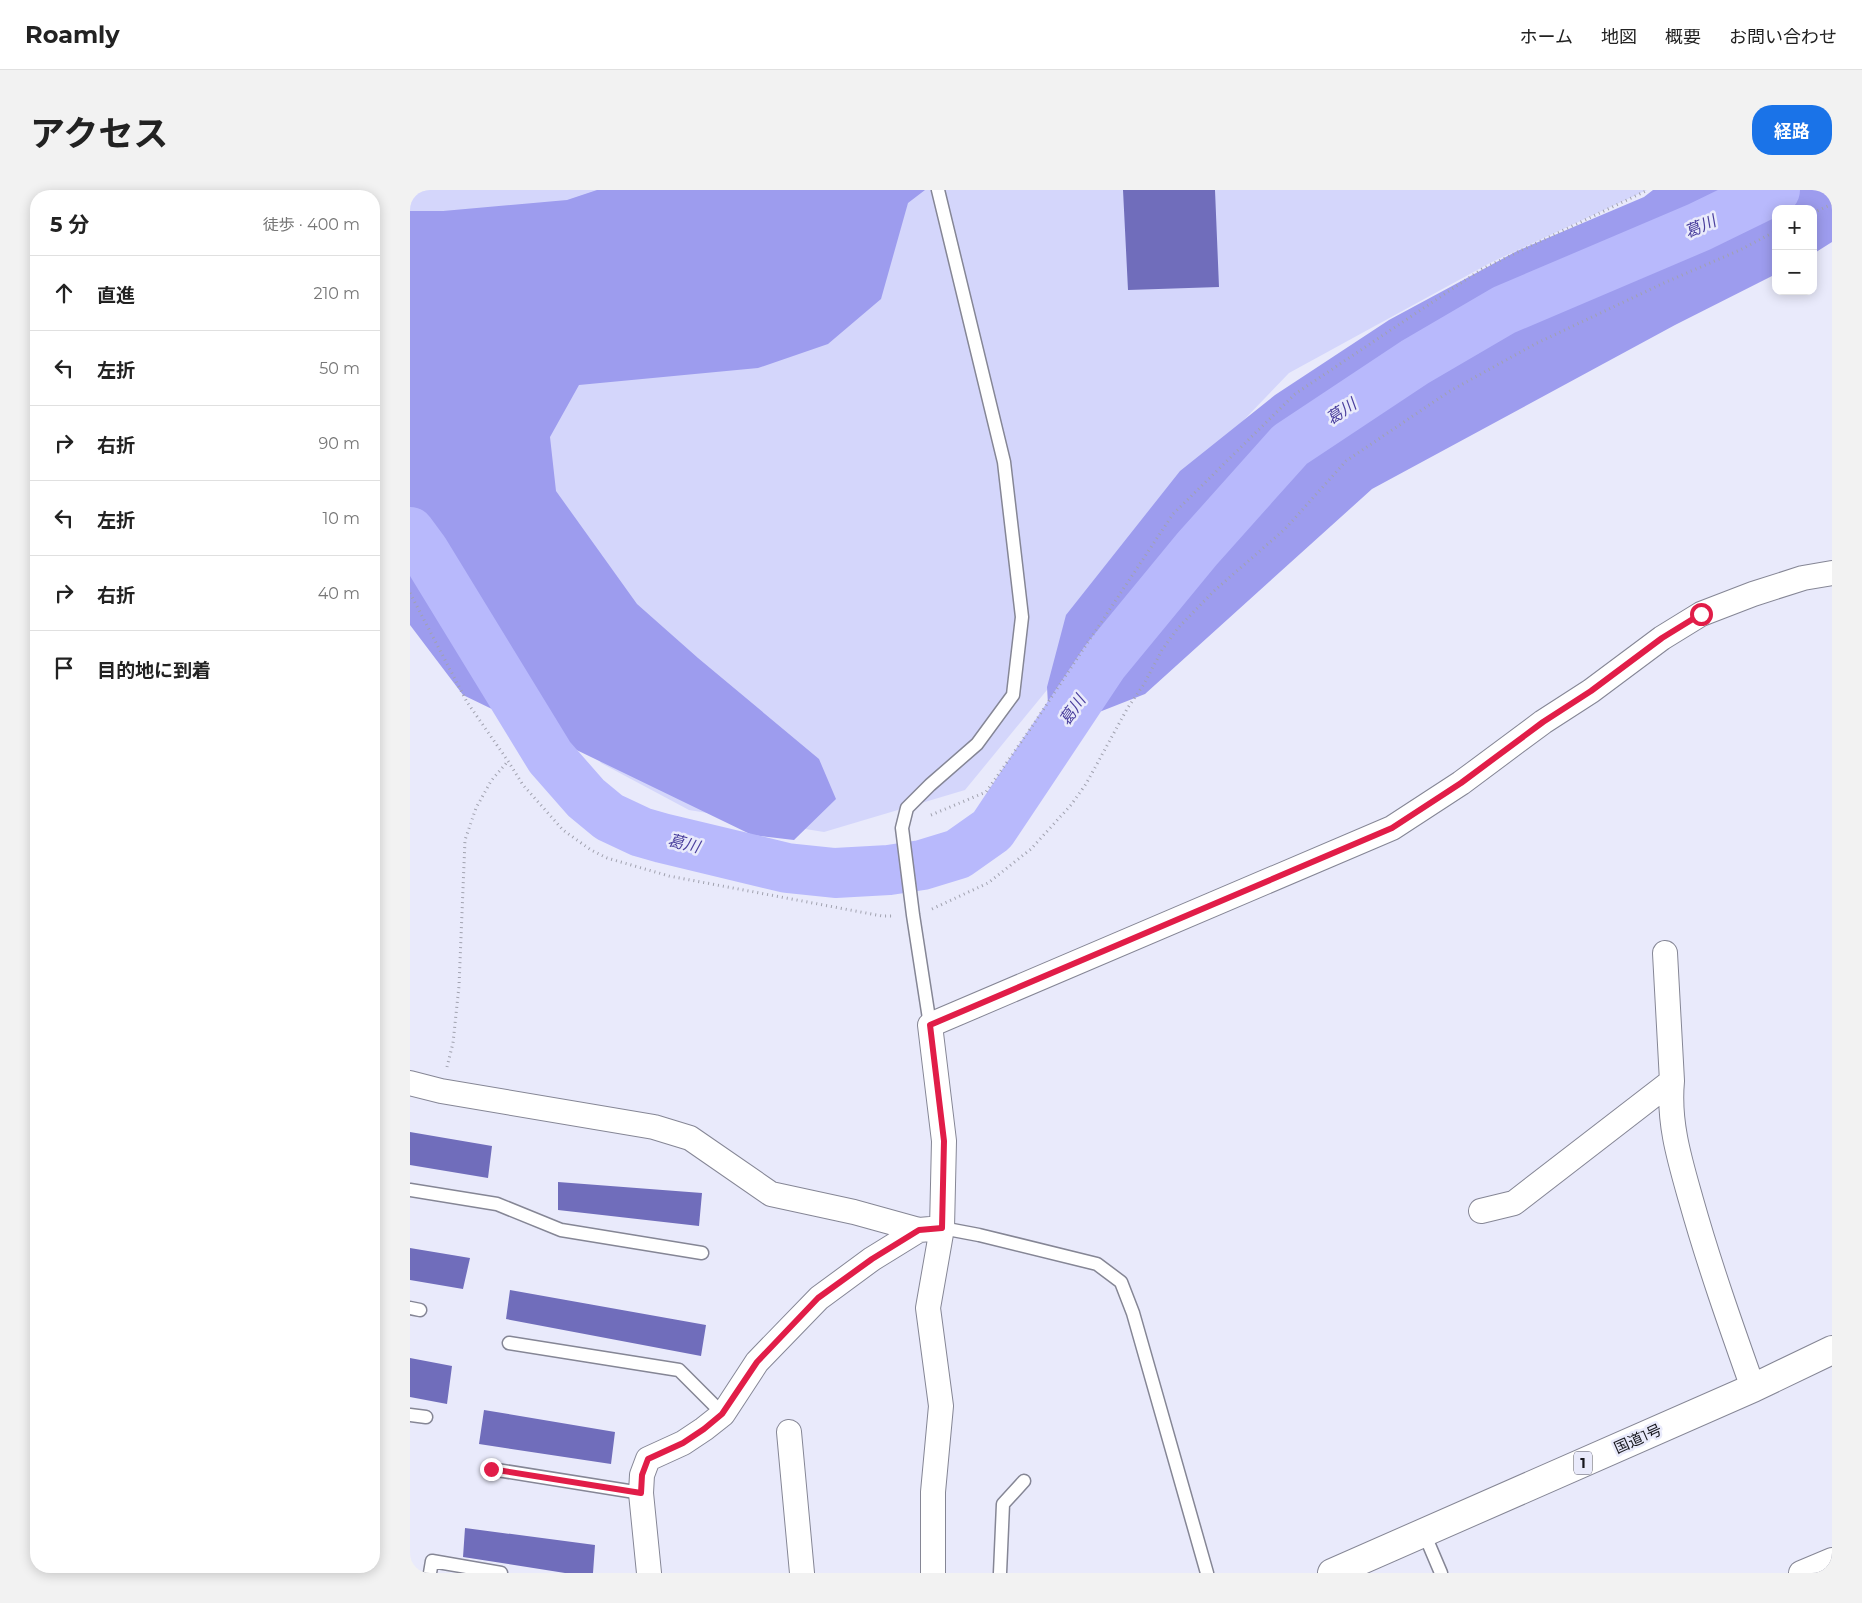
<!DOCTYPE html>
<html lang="ja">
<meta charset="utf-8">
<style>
body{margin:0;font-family:Montserrat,"Noto Sans JP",sans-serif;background:#f2f2f2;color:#222}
.controls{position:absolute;right:15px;top:15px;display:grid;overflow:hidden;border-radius:10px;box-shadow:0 2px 12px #0003}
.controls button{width:45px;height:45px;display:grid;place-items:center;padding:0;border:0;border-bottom:1px solid #e0e0e0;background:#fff;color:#222;font:25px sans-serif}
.stop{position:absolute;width:15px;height:15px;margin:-11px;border:4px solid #e11d48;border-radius:50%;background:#fff}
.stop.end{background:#e11d48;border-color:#fff;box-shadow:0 1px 5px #0008}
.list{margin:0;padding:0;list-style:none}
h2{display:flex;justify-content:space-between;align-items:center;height:65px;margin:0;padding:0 20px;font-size:21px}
h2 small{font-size:16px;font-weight:400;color:#767676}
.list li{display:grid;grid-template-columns:32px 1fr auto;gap:15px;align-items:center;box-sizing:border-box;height:75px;padding:0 20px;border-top:1px solid #e0e0e0}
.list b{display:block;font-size:19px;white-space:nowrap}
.list em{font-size:16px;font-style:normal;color:#767676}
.icon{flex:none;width:28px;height:28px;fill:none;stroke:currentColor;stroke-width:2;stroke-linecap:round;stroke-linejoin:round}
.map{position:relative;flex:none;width:1422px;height:1383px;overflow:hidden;border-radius:20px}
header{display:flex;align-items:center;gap:30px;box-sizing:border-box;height:70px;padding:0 25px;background:#fff;border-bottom:1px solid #e0e0e0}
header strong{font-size:24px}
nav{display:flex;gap:28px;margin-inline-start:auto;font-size:18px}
.intro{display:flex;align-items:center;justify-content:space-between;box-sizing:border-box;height:120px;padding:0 30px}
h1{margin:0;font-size:35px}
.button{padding:12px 22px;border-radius:20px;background:#1a73e8;color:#fff;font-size:18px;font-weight:700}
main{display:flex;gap:30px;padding:0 30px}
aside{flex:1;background:#fff;border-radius:20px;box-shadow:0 2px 12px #0003}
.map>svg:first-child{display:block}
.green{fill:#d4d6fb}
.forest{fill:#9d9cee}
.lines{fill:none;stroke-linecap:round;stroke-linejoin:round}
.river{stroke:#b8b9fc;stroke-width:50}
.building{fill:#706dbb}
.lane-casing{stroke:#858695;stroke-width:15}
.street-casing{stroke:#858695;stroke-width:26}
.highway-casing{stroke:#858695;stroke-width:30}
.path{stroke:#a1a2af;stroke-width:3;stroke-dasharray:1 4;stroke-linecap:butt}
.lane{stroke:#fff;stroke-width:12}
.street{stroke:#fff;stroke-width:24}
.highway{stroke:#fff;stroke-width:28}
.route{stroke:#e11d48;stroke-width:6}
.labels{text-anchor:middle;stroke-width:5;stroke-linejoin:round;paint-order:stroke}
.shield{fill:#e9eafb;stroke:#565660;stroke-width:1}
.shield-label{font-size:14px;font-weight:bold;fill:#17171d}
.street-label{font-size:15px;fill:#17171d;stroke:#e9eafb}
.water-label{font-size:16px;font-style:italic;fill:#4a3f9d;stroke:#e9eafb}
</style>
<header>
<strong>Roamly</strong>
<nav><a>ホーム</a><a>地図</a><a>概要</a><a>お問い合わせ</a></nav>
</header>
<div class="intro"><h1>アクセス</h1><a class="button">経路</a></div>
<main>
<aside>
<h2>5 分<small>徒歩 · 400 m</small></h2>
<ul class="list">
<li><svg class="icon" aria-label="ahead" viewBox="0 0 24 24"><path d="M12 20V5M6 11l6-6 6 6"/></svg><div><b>直進</b></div><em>210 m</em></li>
<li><svg class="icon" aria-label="left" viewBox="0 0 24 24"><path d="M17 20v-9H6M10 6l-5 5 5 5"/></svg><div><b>左折</b></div><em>50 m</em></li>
<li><svg class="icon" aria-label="right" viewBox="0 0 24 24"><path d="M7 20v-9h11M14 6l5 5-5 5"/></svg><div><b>右折</b></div><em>90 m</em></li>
<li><svg class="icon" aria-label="left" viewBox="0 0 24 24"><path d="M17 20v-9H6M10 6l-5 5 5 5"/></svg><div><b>左折</b></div><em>10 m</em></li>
<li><svg class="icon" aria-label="right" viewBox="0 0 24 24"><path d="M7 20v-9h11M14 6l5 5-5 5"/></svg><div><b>右折</b></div><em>40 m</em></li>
<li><svg class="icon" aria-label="arrive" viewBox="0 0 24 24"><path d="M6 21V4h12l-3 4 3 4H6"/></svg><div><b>目的地に到着</b></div></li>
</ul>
</aside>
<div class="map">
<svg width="1422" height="1383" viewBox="0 0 1422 1383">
<rect width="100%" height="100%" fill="#e9eafb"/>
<path class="green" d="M0 0H1237L1080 73 879 183 752 315 655 478 555 600 414 642 279 620 191 573 125 483 0 300Z"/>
<path class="forest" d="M187 0H515L498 13 471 109 418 154 348 178 169 195 140 247 146 301 227 414 288 468 409 569 426 609 384 650 342 645 53 505 0 435V21H33L157 10Z
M1243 0H1422V52L1403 64V19H1366V84L1265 135 962 299 735 504 674 528 639 531 637 497 656 425 770 281 865 205 979 130 1107 61 1234 7Z"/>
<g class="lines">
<path class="river" d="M0 342 14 361 140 567 176 608 199 627 231 642 252 648 377 678 425 683 479 680 512 675 548 664 582 640 694 472 787 359 880 255 1005 172 1094 120 1289 37 1365 0"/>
</g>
<path class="building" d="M713 0H805L809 97 718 100Z
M0 942 82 956 78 988 0 975Z
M148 992 292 1003 289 1036 148 1020Z
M0 1058 60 1068 53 1099 0 1090Z
M100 1100 296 1135 291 1166 96 1129Z
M0 1168 42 1176 37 1214 0 1207Z
M74 1220 205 1242 201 1274 69 1254Z
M55 1338 185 1355 183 1383H155L53 1367Z"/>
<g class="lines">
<defs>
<path id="lane" d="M520 835 503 725 492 638 497 618 520 595 567 554 603 505 612 427 594 272 528 0
M0 1000 87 1014 151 1040 292 1063
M532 1038 569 1045 687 1074 711 1092 723 1123 797 1383
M0 1118 10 1120
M99 1153 269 1180 313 1224
M0 1225 16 1227
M81 1279 231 1303
M1014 1343 1031 1383
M20 1383 22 1371 91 1383
M590 1383 593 1314 614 1291"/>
<path id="street" d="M1255 763 1262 891C1258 933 1270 971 1281 1010 1299 1074 1321 1136 1343 1198
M0 893 31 901 244 937 280 948 361 1004 444 1022 509 1040 532 1038
M1071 1021 1104 1013 1262 891
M379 1242 392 1383
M239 1383 231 1303 232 1285 238 1269 273 1253 294 1239 313 1224 347 1172 409 1108 462 1069 509 1040
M523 1383V1302L531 1216 518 1118 532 1038 534 951 520 835 982 638 1051 593 1133 532 1181 501 1252 448 1291 424 1343 404 1393 388 1422 383
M1391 1383 1422 1370"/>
<path id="highway" d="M922 1383 1343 1198 1422 1160"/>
</defs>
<use href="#lane" class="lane-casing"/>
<use href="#street" class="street-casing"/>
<use href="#highway" class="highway-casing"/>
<path class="path" d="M1403 23 1422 14
M0 403 57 512 98 571 113 595 153 640 181 660 197 668 259 686 472 726H484
M521 625 576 602 623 535 763 324 885 204 1072 79 1238 0
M522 719 578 693 621 659 661 615 676 594 717 519 734 494 752 460 768 438 804 401 875 339 936 271 1040 201 1125 154 1256 92 1330 60 1366 41
M37 877 43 853 49 796 55 650 66 618 81 591 98 571"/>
<use href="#lane" class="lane"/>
<use href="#street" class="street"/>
<use href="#highway" class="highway"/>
</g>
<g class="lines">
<path class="route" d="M81 1279 231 1303 232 1285 238 1269 273 1253 294 1239 312 1224 347 1172 408 1108 462 1069 509 1040 532 1038 534 951 520 835 982 638 1051 593 1133 532 1181 501 1252 448 1291 424"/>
</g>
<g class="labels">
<rect class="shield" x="1164" y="1261.5" width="18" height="23" rx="4"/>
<g class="shield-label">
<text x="1173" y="1278">1</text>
</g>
<g class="street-label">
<text transform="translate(1228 1249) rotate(-24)" y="5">国道1号</text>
</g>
<g class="water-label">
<text transform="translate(1290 36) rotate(-24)" y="6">葛川</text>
<text transform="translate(931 221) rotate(-34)" y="6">葛川</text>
<text transform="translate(662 520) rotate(-56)" y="6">葛川</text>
<text transform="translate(274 653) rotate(14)" y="6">葛川</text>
</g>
</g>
</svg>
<div class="controls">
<button>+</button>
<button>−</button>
</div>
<div class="stop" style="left:1291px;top:424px"></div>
<div class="stop end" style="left:81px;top:1279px"></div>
</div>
</main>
